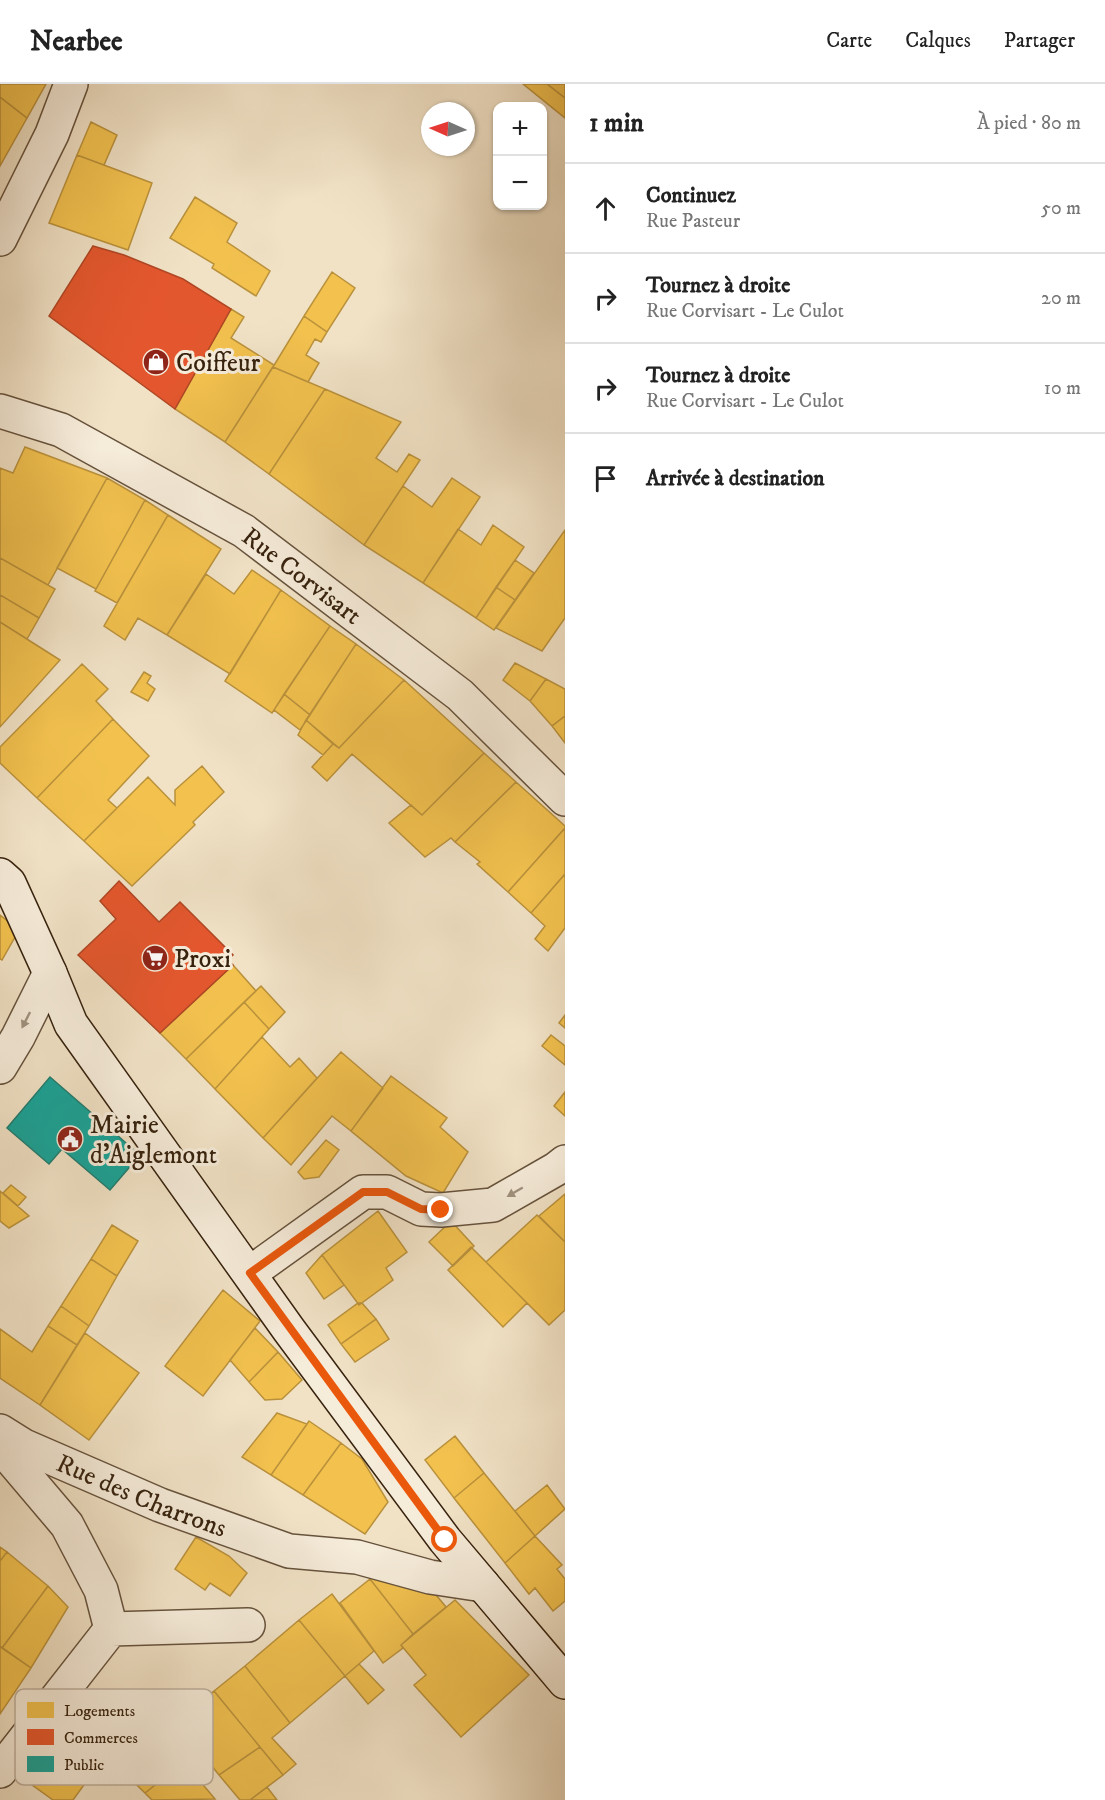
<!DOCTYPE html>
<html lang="fr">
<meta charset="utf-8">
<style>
body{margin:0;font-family:"IM FELL DW Pica",serif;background:#f2f2f2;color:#222}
.controls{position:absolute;right:18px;top:18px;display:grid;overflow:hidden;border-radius:12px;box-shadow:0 2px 4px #0004}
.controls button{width:54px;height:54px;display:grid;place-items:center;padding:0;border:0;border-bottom:2px solid #e0e0e0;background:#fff;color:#222;font:30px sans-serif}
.compass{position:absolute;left:421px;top:18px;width:54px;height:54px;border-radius:50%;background:#fff;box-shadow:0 2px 4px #0004;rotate:273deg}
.stop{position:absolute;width:18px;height:18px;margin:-14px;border:4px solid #ea580c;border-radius:50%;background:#fff}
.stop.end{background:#ea580c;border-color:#fff;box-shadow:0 2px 6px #0008}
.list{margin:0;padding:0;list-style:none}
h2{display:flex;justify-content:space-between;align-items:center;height:78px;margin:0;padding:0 24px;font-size:26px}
h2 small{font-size:20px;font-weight:400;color:#767676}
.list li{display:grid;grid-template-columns:39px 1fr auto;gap:18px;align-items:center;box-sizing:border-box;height:90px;padding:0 24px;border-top:2px solid #e0e0e0}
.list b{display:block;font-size:22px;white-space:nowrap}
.list p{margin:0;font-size:20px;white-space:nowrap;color:#767676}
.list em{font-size:20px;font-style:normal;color:#767676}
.icon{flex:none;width:33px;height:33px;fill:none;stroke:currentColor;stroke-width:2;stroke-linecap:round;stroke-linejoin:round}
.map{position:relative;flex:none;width:565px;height:1716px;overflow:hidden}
header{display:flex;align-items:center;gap:36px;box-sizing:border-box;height:84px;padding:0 30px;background:#fff;border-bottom:2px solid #e0e0e0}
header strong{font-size:28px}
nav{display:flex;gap:33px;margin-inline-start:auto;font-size:21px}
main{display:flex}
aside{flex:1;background:#fff}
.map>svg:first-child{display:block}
.homes{fill:#f2c14e;stroke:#ba913b;stroke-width:1.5}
.shops{fill:#e4572e;stroke:#b04724;stroke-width:1.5}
.public{fill:#17a398;stroke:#217c6f;stroke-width:1.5}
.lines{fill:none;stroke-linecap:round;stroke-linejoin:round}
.street-casing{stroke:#66523c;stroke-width:36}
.secondary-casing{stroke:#37220e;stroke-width:36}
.street{stroke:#f6ecda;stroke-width:33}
.secondary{stroke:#f6ecda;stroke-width:33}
.oneway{fill:#a0917e}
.route{stroke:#ea580c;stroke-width:8}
.labels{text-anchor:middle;stroke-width:6;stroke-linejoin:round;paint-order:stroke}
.poi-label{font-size:26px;fill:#37220e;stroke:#f6ecda;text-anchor:start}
.street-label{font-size:26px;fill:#37220e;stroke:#f6ecda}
.key{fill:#f6ecda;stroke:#bdaf9d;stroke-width:1.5}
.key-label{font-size:16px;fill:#37220e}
</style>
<header>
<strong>Nearbee</strong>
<nav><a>Carte</a><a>Calques</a><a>Partager</a></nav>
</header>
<main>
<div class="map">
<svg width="565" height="1716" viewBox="0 0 565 1716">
<rect width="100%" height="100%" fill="#f1e2c6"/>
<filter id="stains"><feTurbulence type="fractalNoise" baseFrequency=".00333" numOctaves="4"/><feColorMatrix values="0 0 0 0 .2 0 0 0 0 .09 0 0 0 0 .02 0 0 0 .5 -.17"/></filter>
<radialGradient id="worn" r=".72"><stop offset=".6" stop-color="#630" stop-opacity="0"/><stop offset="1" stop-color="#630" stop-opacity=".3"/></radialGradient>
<path class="homes" d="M0 0H46L27 34 0 13Z
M523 0H547L565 14V34Z
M547 0H565V14Z
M0 13 27 34 0 82Z
M91 38 117 51 104 81 77 71Z
M77 71 152 99 128 166 49 139Z
M195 113 237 139 227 158 270 187 256 212 212 184 214 180 170 154Z
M332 188 355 204 327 248 304 232Z
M231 225 244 233 231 254 274 281 225 358 175 325Z
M304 232 327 248 321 258 315 255 306 271 319 279 308 298 273 283Z
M273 283 325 305 269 390 225 358Z
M325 305 401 338 376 374 397 388 409 370 420 376 364 461 269 390Z
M25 363 107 394 48 501 0 474V384L13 389Z
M107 394 145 416 96 505 57 484Z
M452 394 480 413 423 499 364 461 403 402 432 423Z
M145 416 168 431 117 519 95 507Z
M168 431 221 465 167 551 138 534 125 556 104 542Z
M493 441 524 463 476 534 423 499 458 445 481 461Z
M565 446V534L542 567 496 544Z
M0 474 55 505 39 534 0 511Z
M515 476 534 489 515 516 496 503Z
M252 486 281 506 230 590 167 551 206 490 234 510Z
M496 503 515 516 494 546 476 534Z
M281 506 330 542 272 629 225 597Z
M0 511 39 534 27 555 0 538Z
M0 538 60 576 0 643Z
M330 542 356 560 310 631 284 610Z
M356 560 404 596 339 664 306 636Z
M515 579 546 595 530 617 503 596Z
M82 580 108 605 96 617 113 635 37 714 0 679V663Z
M144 588 151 592 147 599 155 605 148 617 131 608Z
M546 595 565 605V632L552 642 530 617Z
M404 596 484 669 422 731 352 670 327 697 312 683 333 660 339 664Z
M284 610 310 631 300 646 274 626Z
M565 632V659L552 642Z
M113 635 149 672 108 716 117 724 84 757 37 714Z
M306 636 333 660 323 671 298 651Z
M484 669 516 698 455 758 451 754 425 773 389 739 411 721 422 731Z
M202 682 224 708 193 738 195 741 132 802 84 757 148 693 175 721V706Z
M516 698 565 742V744L508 808 477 780 480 778 455 758Z
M565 744V790L531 829 508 808Z
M565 790V844L548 867 535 855 545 842 531 829Z
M0 831 19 846 2 876 0 875Z
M233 881 256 907 186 975 160 949Z
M261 902 285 928 269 945 244 918Z
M244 918 269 945 215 1005 186 975Z
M565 931V944L559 939Z
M551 951 565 962V981L542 962Z
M262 953 290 983 299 974 317 994 263 1054 215 1005Z
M341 968 383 1004 351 1047 332 1032 291 1081 263 1054Z
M391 992 447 1034 440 1043 468 1068 443 1109 406 1092 351 1047Z
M565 1008V1032L554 1022Z
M326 1056 339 1066 319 1093 304 1095 298 1088Z
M11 1101 26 1113 18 1122 3 1109Z
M0 1107 29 1132 9 1144 0 1137Z
M565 1110V1158L539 1132Z
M378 1127 407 1168 386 1184 393 1196 359 1221 322 1171Z
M537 1131 565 1158V1226L549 1241 486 1178Z
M451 1137 474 1162 453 1182 429 1158Z
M112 1141 138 1157 117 1192 91 1175Z
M471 1163 527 1219 503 1243 448 1186Z
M322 1171 344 1201 324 1215 306 1189Z
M91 1175 117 1192 89 1242 61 1222Z
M223 1206 260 1237 203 1312 165 1282Z
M358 1219H362L376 1235 341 1260 328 1241Z
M61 1222 89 1242 77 1261 48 1242Z
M376 1235 389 1255 355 1278 341 1260Z
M48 1242 77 1261 40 1321 0 1294V1245L32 1268Z
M255 1244 278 1268 249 1298 230 1276Z
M85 1249 139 1289 89 1356 40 1321Z
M278 1268 302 1296 282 1315 265 1316 249 1298Z
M277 1329 307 1340 271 1391 242 1373Z
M309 1337 341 1359 303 1411 271 1391Z
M455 1352 484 1389 454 1414 425 1376Z
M341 1359 362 1375 388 1418 365 1450 303 1411Z
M484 1389 535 1452 505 1479 454 1414Z
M547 1401 565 1425 535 1452 515 1427Z
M535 1452 562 1481 557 1485 565 1495V1517L553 1527 535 1504 529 1510 505 1479Z
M196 1453 229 1472 247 1489 230 1512 210 1499 205 1506 175 1485Z
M0 1463 7 1468 0 1477Z
M7 1468 48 1502 2 1564 0 1562V1477Z
M373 1493 422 1494 446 1523 413 1550 370 1495Z
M370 1495 413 1550 401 1561 403 1564 383 1579 340 1519Z
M48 1502 68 1523 31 1584 2 1564Z
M332 1510 374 1567 345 1592 299 1536Z
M455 1516 529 1591 461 1653 414 1601 426 1591 401 1561Z
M299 1536 345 1592 290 1639 245 1582Z
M0 1562 31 1584 0 1630Z
M359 1580 384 1606 368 1620 345 1592Z
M245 1582 290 1639 272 1654 296 1680 283 1691 214 1607Z
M214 1607 260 1663 219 1691 176 1637Z
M66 1646 102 1676 73 1716H53L28 1698Z
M152 1647 184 1678 145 1709 113 1678Z
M260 1663 283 1691 250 1716H240L219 1691Z
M184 1678 215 1715 152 1716 145 1709Z
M267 1703 277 1716H250Z"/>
<path class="shops" d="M93 162 124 171 183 195 231 225 175 325 49 232Z
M119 797 159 838 180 818 233 871 227 876 233 881 160 949 78 871 116 835 100 817Z"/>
<path class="public" d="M50 993 140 1071 110 1106 62 1065 49 1080 7 1044Z"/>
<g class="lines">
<defs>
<g id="street">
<path d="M0 155 52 50 71 0"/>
<path id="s1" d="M0 327 61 346 244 447 460 611 565 715"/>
<path d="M0 983 18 953 50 889"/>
<path d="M250 1189 363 1108H387L421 1125 441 1126 493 1121 556 1085 565 1078"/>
<path id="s2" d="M0 1347 24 1362 160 1421 289 1467 357 1473 430 1493 483 1501"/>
<path d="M0 1362 67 1441 101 1506 111 1545"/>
<path d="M0 1687 111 1545 248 1541"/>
</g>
<path id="secondary" d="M0 791 9 799 50 889 71 940 289 1246 445 1456 565 1598"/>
</defs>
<use href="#street" class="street-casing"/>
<use href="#secondary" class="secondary-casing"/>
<use href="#street" class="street"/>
<use href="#secondary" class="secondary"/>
</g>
<defs><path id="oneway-solid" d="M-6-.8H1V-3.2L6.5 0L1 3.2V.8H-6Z" transform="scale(1.5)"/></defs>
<g class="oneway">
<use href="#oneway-solid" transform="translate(26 936) rotate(117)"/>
<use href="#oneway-solid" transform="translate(515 1108) rotate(150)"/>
</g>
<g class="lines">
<path class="route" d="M441 1126 421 1125 387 1108H363L250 1189 445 1456"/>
</g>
<defs>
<symbol id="shop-disc" viewBox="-11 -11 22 22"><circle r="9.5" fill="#8f2418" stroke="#f6ecda"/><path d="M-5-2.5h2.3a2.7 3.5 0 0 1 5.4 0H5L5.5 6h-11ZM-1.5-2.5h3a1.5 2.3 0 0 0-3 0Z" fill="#fff"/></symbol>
<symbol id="supermarket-disc" viewBox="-11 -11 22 22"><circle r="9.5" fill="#8f2418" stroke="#f6ecda"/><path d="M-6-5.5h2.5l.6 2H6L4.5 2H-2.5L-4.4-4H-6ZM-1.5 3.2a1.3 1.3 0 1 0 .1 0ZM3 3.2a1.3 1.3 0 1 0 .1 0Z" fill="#fff"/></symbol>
<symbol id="civic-disc" viewBox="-11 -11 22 22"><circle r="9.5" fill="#8f2418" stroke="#f6ecda"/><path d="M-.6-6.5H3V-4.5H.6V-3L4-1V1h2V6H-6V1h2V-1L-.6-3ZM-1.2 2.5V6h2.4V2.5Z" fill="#fff"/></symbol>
</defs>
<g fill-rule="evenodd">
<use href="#shop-disc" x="141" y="263" width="30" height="30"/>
<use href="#supermarket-disc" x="140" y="859" width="30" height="30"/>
<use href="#civic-disc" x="55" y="1040" width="30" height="30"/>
</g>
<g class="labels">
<g class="poi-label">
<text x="176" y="287">Coiffeur</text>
<text x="174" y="883">Proxi</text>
<text x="90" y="1049">Mairie<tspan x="90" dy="30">d'Aiglemont</tspan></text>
</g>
<g class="street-label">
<text dy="9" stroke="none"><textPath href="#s1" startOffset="346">Rue Corvisart</textPath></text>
<text dy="9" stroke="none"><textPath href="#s2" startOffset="156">Rue des Charrons</textPath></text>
</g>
</g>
<rect x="15" y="1605" width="198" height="96" rx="9" class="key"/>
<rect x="27" y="1618" width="27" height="16" fill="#f2c14e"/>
<rect x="27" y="1645" width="27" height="16" fill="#e4572e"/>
<rect x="27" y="1672" width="27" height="16" fill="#17a398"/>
<g class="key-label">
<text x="64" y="1632">Logements</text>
<text x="64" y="1659">Commerces</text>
<text x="64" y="1686">Public</text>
</g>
<rect width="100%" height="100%" filter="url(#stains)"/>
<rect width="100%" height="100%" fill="url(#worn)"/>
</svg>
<div class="controls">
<button>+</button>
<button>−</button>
</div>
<svg class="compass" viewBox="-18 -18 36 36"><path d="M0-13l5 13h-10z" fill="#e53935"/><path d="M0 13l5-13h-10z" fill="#767676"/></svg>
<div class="stop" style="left:445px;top:1456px"></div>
<div class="stop end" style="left:441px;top:1126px"></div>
</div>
<aside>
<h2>1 min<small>À pied · 80 m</small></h2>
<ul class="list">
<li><svg class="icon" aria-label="ahead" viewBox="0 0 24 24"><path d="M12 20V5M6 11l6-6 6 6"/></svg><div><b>Continuez</b><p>Rue Pasteur</p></div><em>50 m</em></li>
<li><svg class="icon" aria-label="right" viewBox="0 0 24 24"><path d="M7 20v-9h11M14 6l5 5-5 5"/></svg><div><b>Tournez à droite</b><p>Rue Corvisart - Le Culot</p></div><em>20 m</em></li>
<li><svg class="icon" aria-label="right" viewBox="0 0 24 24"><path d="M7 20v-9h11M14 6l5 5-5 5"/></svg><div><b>Tournez à droite</b><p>Rue Corvisart - Le Culot</p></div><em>10 m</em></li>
<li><svg class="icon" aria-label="arrive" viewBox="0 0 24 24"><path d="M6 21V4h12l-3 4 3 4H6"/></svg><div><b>Arrivée à destination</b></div></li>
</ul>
</aside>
</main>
